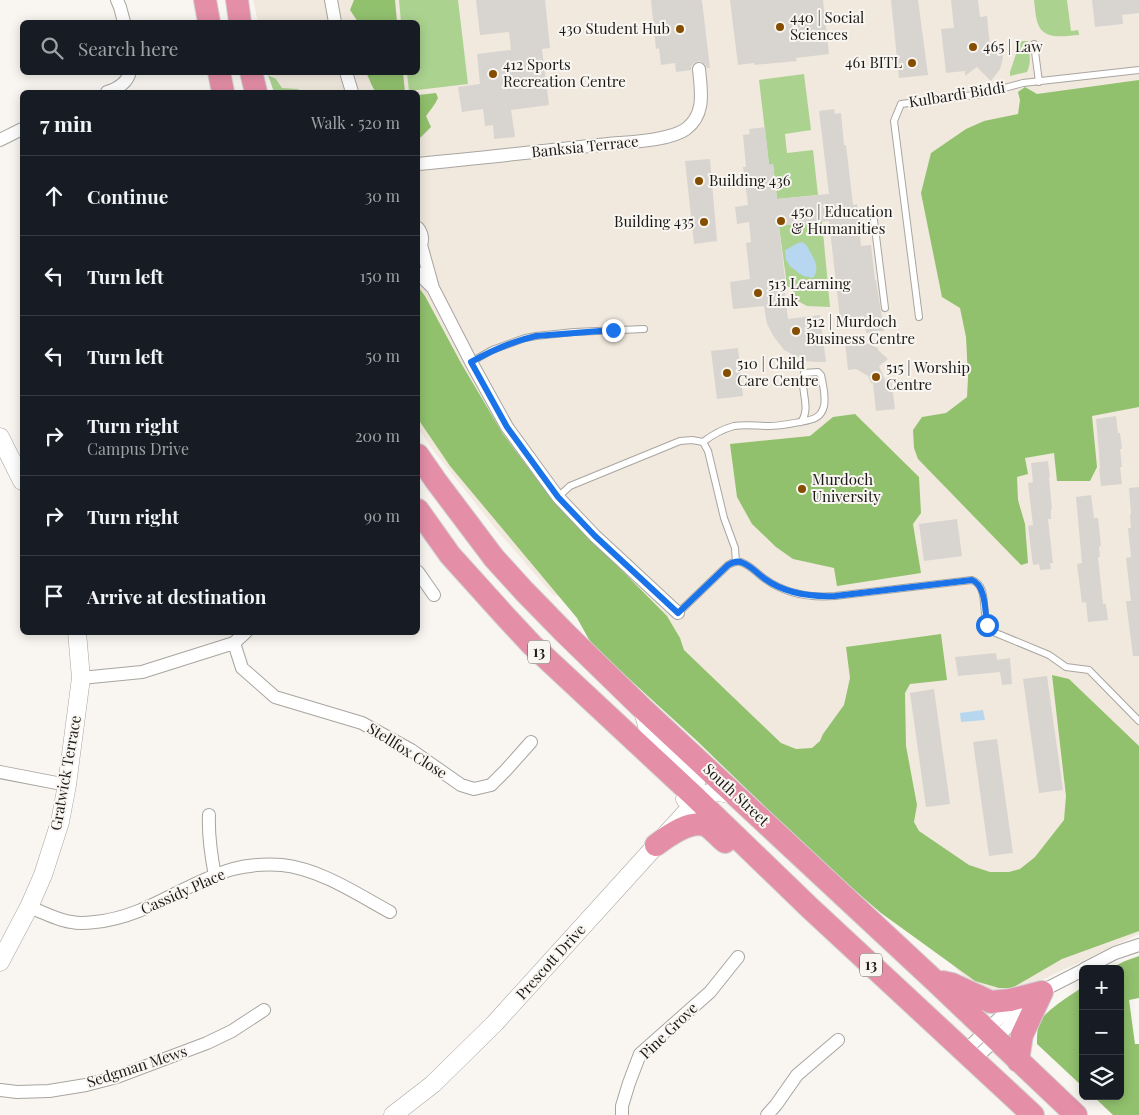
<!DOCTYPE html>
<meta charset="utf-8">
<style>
body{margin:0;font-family:"Playfair Display",serif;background:#20242c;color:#f1f3f6}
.controls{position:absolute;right:15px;bottom:15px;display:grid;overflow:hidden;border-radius:8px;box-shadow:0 2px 12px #0003}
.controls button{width:45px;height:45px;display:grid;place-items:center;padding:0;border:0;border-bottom:1px solid #363941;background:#171b24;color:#f1f3f6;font:25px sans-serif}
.stop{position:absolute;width:15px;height:15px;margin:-11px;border:4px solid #1a73e8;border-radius:50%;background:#fff}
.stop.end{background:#1a73e8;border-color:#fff;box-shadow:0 1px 5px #0008}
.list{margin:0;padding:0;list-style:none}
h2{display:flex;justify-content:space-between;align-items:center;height:65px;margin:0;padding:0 20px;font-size:21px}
h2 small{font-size:16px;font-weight:400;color:#9ea1a6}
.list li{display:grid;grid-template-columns:32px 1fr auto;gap:15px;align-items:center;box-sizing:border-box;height:80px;padding:0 20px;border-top:1px solid #363941}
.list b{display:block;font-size:19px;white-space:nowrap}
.list p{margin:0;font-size:16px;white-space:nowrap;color:#9ea1a6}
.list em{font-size:16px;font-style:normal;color:#9ea1a6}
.icon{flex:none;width:28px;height:28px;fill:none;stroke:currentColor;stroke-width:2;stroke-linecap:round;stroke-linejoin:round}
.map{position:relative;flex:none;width:1139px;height:1115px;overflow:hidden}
.search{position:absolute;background:#171b24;box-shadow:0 2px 12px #0003;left:20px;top:20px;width:400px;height:55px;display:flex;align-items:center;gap:12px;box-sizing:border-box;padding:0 18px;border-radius:8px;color:#9ea1a6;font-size:19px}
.panel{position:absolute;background:#171b24;box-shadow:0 2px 12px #0003;left:20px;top:90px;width:400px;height:545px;border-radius:8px}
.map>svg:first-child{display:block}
.built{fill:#f1e9de}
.green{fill:#abd38f}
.forest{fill:#91c16d}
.water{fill:#b7d7f1}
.building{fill:#d8d4d0}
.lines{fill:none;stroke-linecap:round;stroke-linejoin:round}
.lane-casing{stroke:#a8a5a0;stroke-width:8}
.street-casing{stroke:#a8a5a0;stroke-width:14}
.secondary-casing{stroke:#a8a5a0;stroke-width:19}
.highway-casing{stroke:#d2d1d1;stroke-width:24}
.lane{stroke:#fff;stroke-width:6}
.street{stroke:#fff;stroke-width:12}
.secondary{stroke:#fff;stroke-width:18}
.highway{stroke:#e48ea7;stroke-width:22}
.route{stroke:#1a73e8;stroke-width:6}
.poi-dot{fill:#854d00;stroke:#f9f6f1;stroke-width:2}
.labels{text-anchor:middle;stroke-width:4;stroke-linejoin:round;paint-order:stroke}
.shield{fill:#f9f6f1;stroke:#5e5c5a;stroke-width:1}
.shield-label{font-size:14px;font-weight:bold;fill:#1c1a19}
.poi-label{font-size:15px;fill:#1c1a19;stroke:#f9f6f1;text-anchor:start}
.street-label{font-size:15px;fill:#1c1a19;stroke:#f9f6f1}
</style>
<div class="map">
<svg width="1139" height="1115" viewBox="0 0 1139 1115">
<rect width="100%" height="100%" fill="#f9f6f1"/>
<path class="built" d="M253 0H1139V934L1008 996 992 990 980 988 970 982 907 921 589 605 553 595 496 529 433 450 418 428V92H278L271 73 418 72V22H258Z"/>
<path class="green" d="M399 0H458L468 84 409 91 407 73 418 72V22H401Z
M1034 0H1067L1071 31 1078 30 1079 34V35C1063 36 1042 41 1037 21 1035 14 1035 7 1034 0Z
M1018 41H1028C1029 51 1032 62 1027 72L1010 76V72L1016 54Z
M804 74 811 130 785 134 787 153 813 150 818 195 777 199 773 164 769 165 759 80Z
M268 75 276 79 282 88 298 89 300 92H274Z
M822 221 830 307 807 306 796 300C795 294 793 289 787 286L779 226Z"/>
<path class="forest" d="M354 0H395L397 22H358L350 10Z
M366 73H403L405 92H376C371 86 370 79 366 73Z
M1139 80V407L1092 416 1097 467 1090 481H1057L1054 453 1025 458 1028 474 1017 477 1018 500 1025 524 1028 563 1021 565 918 459 914 448 913 430 922 417 946 413 967 397 968 378 966 337 960 308 942 297 921 193 931 153 966 129 984 121 1018 114 1020 100 1018 92 1025 87 1037 94Z
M436 93 438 98C435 105 430 110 426 116L431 127 421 137 418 139V95Z
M418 287 425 296 461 363 503 434 554 502 667 616 680 638 684 650 781 743 796 749 812 748 820 741 823 734 844 705 850 678 846 647 941 634 947 680 910 684 905 693 906 746 917 805 914 822 919 831 969 865 990 872H1009L1020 869 1035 857 1064 820 1066 796 1052 675 1069 679 1139 746V931L1062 959 1012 988H999L975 981 881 913 823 863 696 740 592 645 577 618 450 466 418 419Z
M855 414 919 477 921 513 913 524 921 573 837 586 834 568 793 559 776 547 752 524 737 497 730 444 810 436 833 417Z
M1139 956V998L1129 1000 1135 1044H1139V1115H1113L1093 1096H1120V969H1109L1125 961Z
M1083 987V1087L1037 1044C1037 1036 1037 1026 1041 1020 1047 1010 1072 994 1083 987Z"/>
<path class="water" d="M802 242C808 245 808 249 812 255 816 263 819 269 813 278L804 276 800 274 790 266 786 260 785 250C791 248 795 243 802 242Z
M983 710 985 720 961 722 960 713Z"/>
<path class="building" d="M476 0H545L550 48 542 49 549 105 511 110 515 137 494 139 493 125 485 126 483 109 462 112 458 87 480 84 477 54 511 50 509 32 480 35Z
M651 0H701L702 1 710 68H707L705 64 699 61 694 63 691 66V70L676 72 675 63 661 65 659 48 656 49Z
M730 0H823L829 54 796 58 797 61 754 65V63L738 65Z
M891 0H918L928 75 899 78Z
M951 0H978L980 17 987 16 990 46 1002 44 1003 55 1002 62 1000 69 991 81 977 67 965 76V71L946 73 941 29 954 28Z
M1092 0H1139V13L1122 15 1123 24 1095 27Z
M834 109 835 114 841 113 844 145H846L853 205 857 204 861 246 871 245 875 280H876L884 331 866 333 864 316 840 319 829 221 779 226 785 279H783L788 319 820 315 826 362H816L807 361 799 358 784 350 774 337 767 324 764 306 733 309 730 282 750 279 746 243 751 242 749 222 737 224 735 207 748 205 743 167H746L743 135 750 134 749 129 765 127 769 165 773 164 777 199 829 194 819 111Z
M710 159 717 241 694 244 685 161Z
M861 341 878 348V350L888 359 879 366 885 380 891 379 895 409 876 411 873 383H871L868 376 856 369 848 370 845 342Z
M738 348 743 396 717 399 711 351Z
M1116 416 1118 433H1120L1122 449H1120L1122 467H1120L1122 484 1101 486 1099 469H1100L1099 453 1096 419Z
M1048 461 1050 477H1049L1052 509H1051V519H1048L1053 563H1050L1051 569 1040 570 1039 564 1033 565 1028 526 1033 525 1028 483 1033 482 1031 463Z
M1139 487V656H1133L1126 601H1131L1126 558 1131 557 1128 528H1131L1130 514H1131L1129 488Z
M1091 495 1094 518H1098L1101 546 1099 547 1100 557H1098L1103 604H1106L1108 620 1088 622 1086 602 1082 603 1077 564 1082 563 1076 497Z
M957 519 962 556 924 561 919 524Z
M996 653 997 660 1010 658 1012 684 1002 685 1000 672 958 676 955 657Z
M1047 676 1063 790 1039 793 1023 679Z
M934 689 950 804 926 807 910 693Z
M997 739 1013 853 989 856 973 742Z"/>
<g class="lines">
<defs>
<path id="lane" d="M1034 44 1039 82
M874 220 885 308
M919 317 894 121 901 104 982 94 1023 83 1139 70
M471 362 492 350 525 338 536 336 574 332 644 329
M703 442 708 451 724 518 735 548 736 562
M558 497 570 486 680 441 692 440 703 442C712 435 723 429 734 426 746 424 757 426 769 426 780 426 789 424 800 422 811 420 821 419 824 406 826 397 823 384 821 375L818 372 804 373C799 390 812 407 801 422
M678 613 728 565C733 562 738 560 743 563 751 566 758 574 765 579 786 594 810 598 835 596L972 580C991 587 979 618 991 631L1049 655 1066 667 1089 670 1139 721"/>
<path id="street" d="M117 0 120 7 124 22
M331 0 335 22
M346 72 352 92
M107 92C117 89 127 83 130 72
M0 140 22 129
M418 164C481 158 544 151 608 144 628 142 669 141 686 129 706 114 701 91 699 69
M418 228C424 236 423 243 418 251
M421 245 433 288 471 362 507 427 558 497 595 536 678 613
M418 273 433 288
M418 572 434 595
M234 643 242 668 275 697 362 723 411 750 461 785 474 789 491 785 506 770 531 742
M81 678 142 672 234 643 246 632
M0 772 67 785
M209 815C208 836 211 855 215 876
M29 907C41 911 59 921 72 922 79 924 87 923 95 922 147 917 184 883 233 869 248 865 266 864 282 865 320 869 357 894 390 912
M1084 969 1115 953 1139 945
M1036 994 1083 970
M965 1051 1010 1008 1019 1003
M974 1060 996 1039 1030 1004
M0 1090 17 1092 49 1091 86 1085 117 1077 207 1043 232 1031 264 1010
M622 1115V1106L629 1083 640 1054 710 992 738 957
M767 1115 776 1105 797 1075 838 1040"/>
<path id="secondary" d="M0 437 22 481
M685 799 694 796 718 792 736 795
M0 962 29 907 43 875 60 822 67 785 81 678 77 632
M393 1115 433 1084 495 1023 690 808 696 783 691 774 681 761 649 732 642 708"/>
<path id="highway" d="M205 0 209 22
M237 0 240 22
M219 72 223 92
M251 72 256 92
M418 455 436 481 494 558 524 591 565 633 642 708 935 981 1076 1115
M418 510 450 555 505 616 532 645 694 796 810 908 1033 1115
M656 845C668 836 691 819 707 826 712 829 720 838 725 842
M943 982 952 984 991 1002 1010 1000 1042 992
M1018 1061 1022 1035 1042 992"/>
</defs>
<use href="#lane" class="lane-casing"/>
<use href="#street" class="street-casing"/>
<use href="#secondary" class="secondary-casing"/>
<use href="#highway" class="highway-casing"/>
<use href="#lane" class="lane"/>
<use href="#street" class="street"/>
<use href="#secondary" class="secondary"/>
<use href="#highway" class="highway"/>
</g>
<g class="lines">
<path class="route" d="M613 330 536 336C513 341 491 351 471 362L507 427 558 497 595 536 678 613 728 565C733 562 738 560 743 563 751 566 758 574 765 579 786 594 810 597 835 596L972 580C986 585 985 612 987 625"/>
</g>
<g class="poi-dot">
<circle cx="780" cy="27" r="5"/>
<circle cx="680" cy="29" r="5"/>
<circle cx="973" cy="47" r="5"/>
<circle cx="912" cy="63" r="5"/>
<circle cx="493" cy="74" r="5"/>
<circle cx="699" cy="181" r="5"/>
<circle cx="781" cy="221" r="5"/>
<circle cx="704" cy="222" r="5"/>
<circle cx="758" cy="293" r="5"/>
<circle cx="796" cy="331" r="5"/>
<circle cx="727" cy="373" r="5"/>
<circle cx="876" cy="377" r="5"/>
<circle cx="802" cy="489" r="5"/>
</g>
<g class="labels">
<g class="shield">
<rect x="528" y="640.5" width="22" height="23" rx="4"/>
<rect x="860" y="953.5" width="22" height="23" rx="4"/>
</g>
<g class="shield-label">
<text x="539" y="657">13</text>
<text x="871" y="970">13</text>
</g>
<g class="poi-label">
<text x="790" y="23">440 | Social<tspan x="790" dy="17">Sciences</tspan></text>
<text x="670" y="34" text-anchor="end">430 Student Hub</text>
<text x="983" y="52">465 | Law</text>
<text x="902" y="68" text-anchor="end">461 BITL</text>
<text x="503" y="70">412 Sports<tspan x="503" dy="17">Recreation Centre</tspan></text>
<text x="709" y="186">Building 436</text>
<text x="791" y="217">450 | Education<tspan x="791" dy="17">&amp; Humanities</tspan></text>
<text x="694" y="227" text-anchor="end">Building 435</text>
<text x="768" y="289">513 Learning<tspan x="768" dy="17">Link</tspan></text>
<text x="806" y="327">512 | Murdoch<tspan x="806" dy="17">Business Centre</tspan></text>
<text x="737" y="369">510 | Child<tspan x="737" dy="17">Care Centre</tspan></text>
<text x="886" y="373">515 | Worship<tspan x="886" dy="17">Centre</tspan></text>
<text x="812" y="485">Murdoch<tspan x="812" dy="17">University</tspan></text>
</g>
<g class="street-label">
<text transform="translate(957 95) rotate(-9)" y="5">Kulbardi Biddi</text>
<text transform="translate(585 147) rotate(-6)" y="5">Banksia Terrace</text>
<text transform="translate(407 751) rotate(32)" y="5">Stellfox Close</text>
<text transform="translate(66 773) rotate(-80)" y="5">Gratwick Terrace</text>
<text transform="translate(736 795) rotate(43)" y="5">South Street</text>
<text transform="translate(183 892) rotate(-24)" y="5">Cassidy Place</text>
<text transform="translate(551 962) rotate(-48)" y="5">Prescott Drive</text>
<text transform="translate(669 1031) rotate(-44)" y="5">Pine Grove</text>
<text transform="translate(137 1067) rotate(-18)" y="5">Sedgman Mews</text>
</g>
</g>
</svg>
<div class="controls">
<button>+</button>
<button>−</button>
<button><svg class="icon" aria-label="layers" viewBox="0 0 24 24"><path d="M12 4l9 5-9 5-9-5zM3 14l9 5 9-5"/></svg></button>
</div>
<div class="stop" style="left:987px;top:625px"></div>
<div class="stop end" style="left:613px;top:330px"></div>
<div class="search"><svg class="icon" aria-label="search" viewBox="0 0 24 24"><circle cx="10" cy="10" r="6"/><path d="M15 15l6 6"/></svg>Search here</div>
<section class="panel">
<h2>7 min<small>Walk · 520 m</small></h2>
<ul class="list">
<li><svg class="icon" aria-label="ahead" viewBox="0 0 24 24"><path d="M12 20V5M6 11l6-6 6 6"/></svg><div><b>Continue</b></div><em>30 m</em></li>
<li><svg class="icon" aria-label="left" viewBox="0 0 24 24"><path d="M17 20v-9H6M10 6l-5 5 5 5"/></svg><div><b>Turn left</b></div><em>150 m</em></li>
<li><svg class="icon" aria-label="left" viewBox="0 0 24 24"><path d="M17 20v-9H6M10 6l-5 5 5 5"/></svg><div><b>Turn left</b></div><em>50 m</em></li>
<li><svg class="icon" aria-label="right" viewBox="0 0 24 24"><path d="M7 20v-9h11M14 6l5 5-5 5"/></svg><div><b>Turn right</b><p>Campus Drive</p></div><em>200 m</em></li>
<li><svg class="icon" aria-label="right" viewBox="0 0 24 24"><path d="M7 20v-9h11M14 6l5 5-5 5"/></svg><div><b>Turn right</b></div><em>90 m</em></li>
<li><svg class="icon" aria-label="arrive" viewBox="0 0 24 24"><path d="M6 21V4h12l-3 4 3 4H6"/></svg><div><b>Arrive at destination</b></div></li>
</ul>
</section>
</div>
